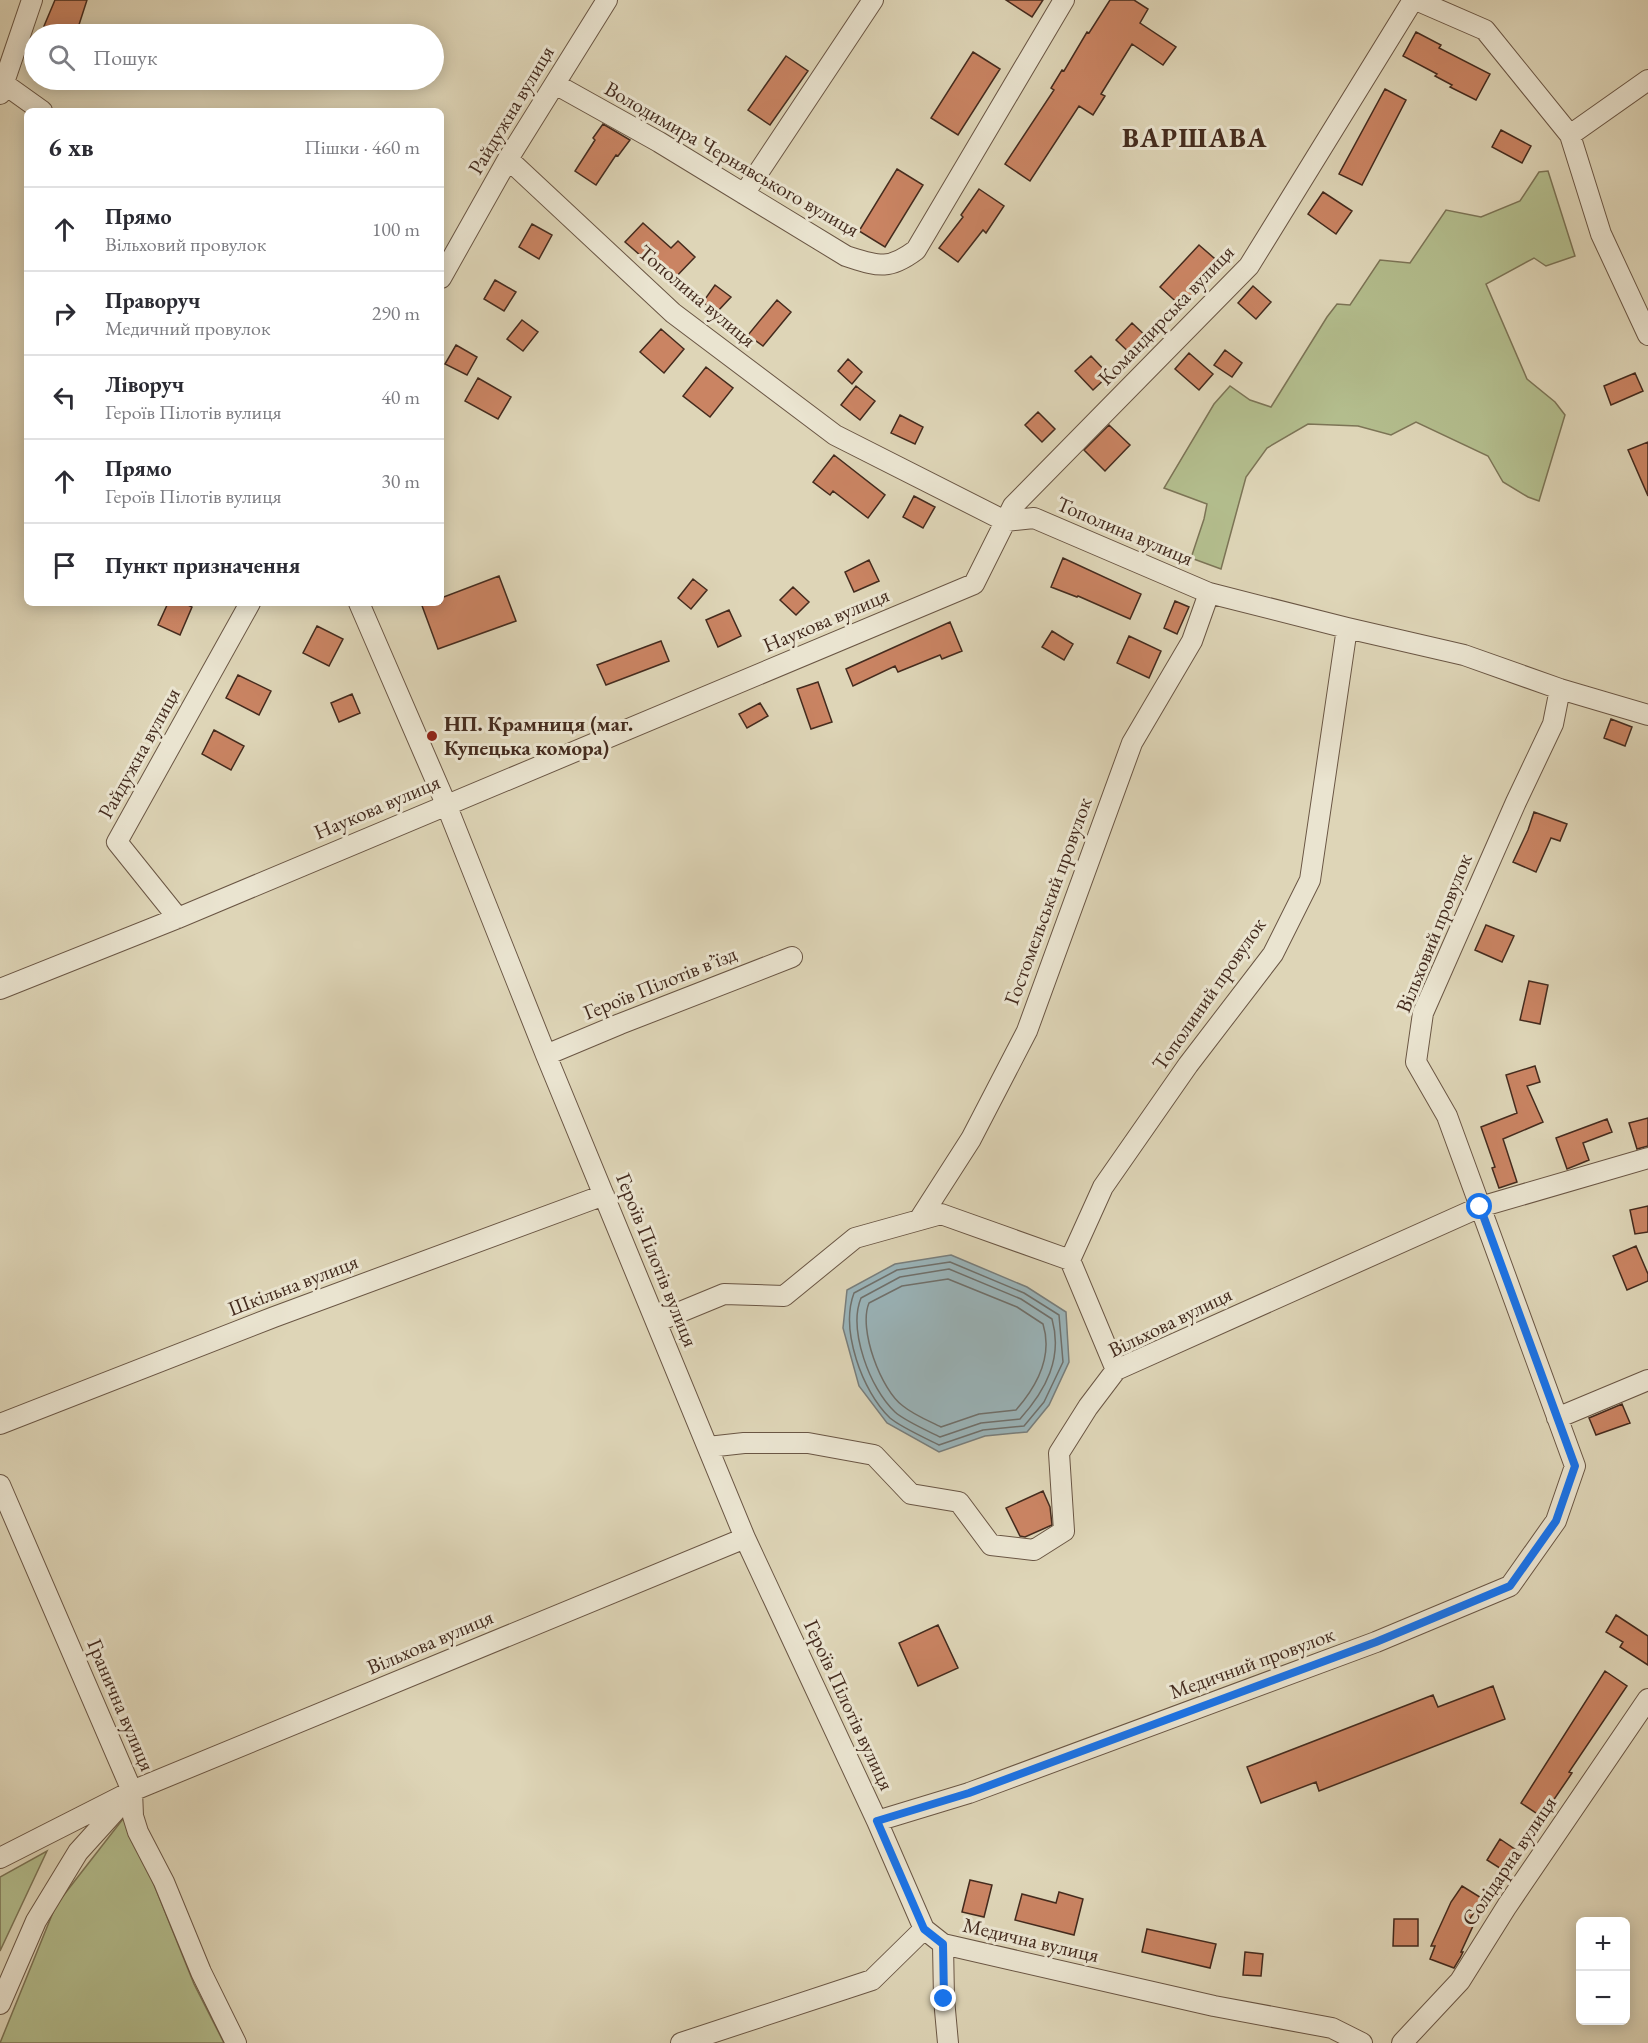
<!DOCTYPE html>
<html lang="uk">
<meta charset="utf-8">
<style>
body{margin:0;font-family:"EB Garamond",serif;background:#f7f7f7;color:#2b2b33}
.controls{position:absolute;right:18px;bottom:18px;display:grid;overflow:hidden;border-radius:9px;box-shadow:0 3px 15px #0003}
.controls button{width:54px;height:54px;display:grid;place-items:center;padding:0;border:0;border-bottom:2px solid #e1e1e2;background:#fff;color:#2b2b33;font:30px sans-serif}
.stop{position:absolute;width:18px;height:18px;margin:-14px;border:4px solid #1a73e8;border-radius:50%;background:#fff}
.stop.end{background:#1a73e8;border-color:#fff;box-shadow:0 2px 6px #0008}
.list{margin:0;padding:0;list-style:none}
h2{display:flex;justify-content:space-between;align-items:center;height:78px;margin:0;padding:0 24px;font-size:26px}
h2 small{font-size:20px;font-weight:400;color:#7c7c81}
.list li{display:grid;grid-template-columns:39px 1fr auto;gap:18px;align-items:center;box-sizing:border-box;height:84px;padding:0 24px;border-top:2px solid #e1e1e2}
.list b{display:block;font-size:22px;white-space:nowrap}
.list p{margin:0;font-size:20px;white-space:nowrap;color:#7c7c81}
.list em{font-size:20px;font-style:normal;color:#7c7c81}
.icon{flex:none;width:33px;height:33px;fill:none;stroke:currentColor;stroke-width:2;stroke-linecap:round;stroke-linejoin:round}
.map{position:relative;flex:none;width:1648px;height:2043px;overflow:hidden}
.search{position:absolute;background:#fff;box-shadow:0 3px 15px #0003;left:24px;top:24px;width:420px;height:66px;display:flex;align-items:center;gap:15px;box-sizing:border-box;padding:0 21px;border-radius:33px;color:#7c7c81;font-size:22px}
.panel{position:absolute;background:#fff;box-shadow:0 3px 15px #0003;left:24px;top:108px;width:420px;height:498px;border-radius:9px}
.map>svg:first-child{display:block}
.green{fill:#b3bd8d;stroke:#7c7456;stroke-width:1.5}
.water{fill:#9ab5bb;stroke:#787e7c;stroke-width:1.5}
.lines{fill:none;stroke-linecap:round;stroke-linejoin:round}
.shore{stroke:#6f706c;stroke-width:1.5}
.building{fill:#ca8463;stroke:#442b1e;stroke-width:1.5}
.minor-casing{stroke:#6a5644;stroke-width:22}
.minor{stroke:#eae4d0;stroke-width:20}
.route{stroke:#1a73e8;stroke-width:8}
.poi-dot{fill:#8f2418;stroke:#eae4d0;stroke-width:2}
.labels{text-anchor:middle;stroke-width:6;stroke-linejoin:round;paint-order:stroke}
.street-label{font-size:21px;fill:#442b1e;stroke:#eae4d0}
.poi-label{font-size:21px;font-weight:bold;fill:#442b1e;stroke:#eae4d0;text-anchor:start}
.district-label{font-size:27px;font-weight:bold;letter-spacing:1.5px;fill:#442b1e;stroke:#eae4d0}
</style>
<div class="map">
<svg width="1648" height="2043" viewBox="0 0 1648 2043">
<rect width="100%" height="100%" fill="#ded5b7"/>
<filter id="stains"><feTurbulence type="fractalNoise" baseFrequency=".00333" numOctaves="4"/><feColorMatrix values="0 0 0 0 .2 0 0 0 0 .09 0 0 0 0 .02 0 0 0 .5 -.17"/></filter>
<radialGradient id="worn" r=".72"><stop offset=".6" stop-color="#630" stop-opacity="0"/><stop offset="1" stop-color="#630" stop-opacity=".3"/></radialGradient>
<path class="green" d="M1548 171 1575 256 1546 266 1534 258 1486 284 1527 379 1555 402 1565 415 1539 501 1528 497 1503 482 1488 456 1416 422 1391 435 1358 426 1308 424 1267 448 1246 477 1221 569 1191 558 1204 519 1207 504 1164 488 1214 404 1230 386 1250 400 1271 407 1327 317 1337 304 1350 305 1380 260 1410 263 1446 210 1481 217 1520 201 1539 172Z
M126 1815 194 1984 224 2043H0L56 1905Z
M47 1851 0 1951V1877Z"/>
<path class="water" d="M951 1255 1027 1287 1066 1312 1069 1362 1049 1405 1027 1432 985 1436 939 1452 887 1423 859 1386 843 1328 847 1290 895 1264Z"/>
<g class="lines">
<path class="shore" d="M950 1262 1024 1293 1059 1315 1063 1362 1044 1402 1024 1426 983 1430 939 1445C927 1439 899 1426 890 1418 862 1391 840 1330 854 1293L897 1270Z
M949 1269 1021 1299 1052 1319C1063 1358 1046 1390 1020 1419L981 1423 940 1437C928 1431 905 1421 895 1412 870 1389 848 1330 861 1298L900 1277Z
M948 1279 1017 1307 1043 1324C1053 1356 1037 1386 1016 1410L979 1414 941 1427C929 1421 914 1415 903 1406 881 1390 858 1329 869 1303L902 1286Z"/>
</g>
<path class="building" d="M55 0H87L76 34H65L44 26Z
M1006 0H1043L1032 17Z
M1110 0H1134L1148 9 1140 23 1176 47 1163 65 1132 44 1101 94 1105 96 1093 115 1079 106 1030 181 1005 164 1054 90 1051 88 1062 70 1064 71 1087 32 1089 33Z
M1416 32 1441 45 1439 48 1490 74 1476 100 1450 87 1452 85 1435 76 1437 74 1403 56Z
M973 52 1000 69 958 135 931 118Z
M786 56 808 71 770 125 748 110Z
M1385 89 1406 100 1362 185 1339 174Z
M603 124 630 140 618 156 616 155 596 185 575 171 595 140 593 138Z
M1501 130 1531 146 1522 163 1492 147Z
M897 169 923 185 885 247 859 231Z
M979 189 1004 206 986 233 983 230 958 262 939 248 963 217 961 215Z
M1323 192 1352 211 1336 234 1308 214Z
M643 223 671 248 678 241 695 257 671 282 625 242Z
M532 224 552 235 539 259 519 247Z
M1199 245 1221 264 1184 309 1160 287Z
M495 280 516 292 504 311 484 299Z
M715 285 731 297 717 312 703 302Z
M1253 286 1271 302 1256 319 1238 303Z
M777 300 791 312 763 346 748 335Z
M522 320 538 332 523 351 507 339Z
M1132 323 1150 340 1133 356 1116 340Z
M661 329 684 349 664 373 640 352Z
M456 345 477 357 467 375 445 364Z
M1225 350 1242 363 1232 377 1214 365Z
M1189 353 1213 374 1199 390 1175 369Z
M1091 356 1109 375 1093 390 1075 371Z
M848 359 862 372 852 384 838 371Z
M706 367 733 388 710 417 683 396Z
M1635 373 1643 391 1611 405 1604 386Z
M478 378 511 397 498 419 465 401Z
M856 386 875 401 860 420 841 405Z
M1038 412 1055 429 1042 442 1025 425Z
M900 415 923 427 915 444 891 433Z
M1109 425 1130 445 1105 471 1084 450Z
M1648 442V496L1628 450Z
M834 455 885 495 868 518 833 491 830 495 813 482Z
M914 496 935 507 923 528 903 517Z
M1063 558 1141 594 1130 619 1078 596 1077 597 1051 587Z
M869 560 879 581 854 592 845 572Z
M499 576 516 621 438 649 421 603H441V598Z
M693 579 707 590 691 609 678 598Z
M793 587 809 602 796 615 780 600Z
M1175 601 1189 607 1177 634 1164 628Z
M168 603H184L192 607 180 635 158 625Z
M729 610 741 636 718 647 706 620Z
M950 622 962 651 942 659 940 655 898 672 895 666 853 686 846 669Z
M317 626 343 639 329 666 303 653Z
M1052 631 1073 644 1064 660 1042 647Z
M1129 636 1161 651 1149 678 1117 663Z
M661 641 669 661 606 685 597 665Z
M238 675 271 691 259 715 226 698Z
M818 682 832 722 811 729 797 689Z
M352 694 360 713 339 722 331 703Z
M760 703 768 716 747 728 739 714Z
M1611 719 1632 727 1625 746 1604 738Z
M214 730 244 746 231 770 202 754Z
M1534 812 1567 824 1560 841 1551 838 1536 872 1513 862 1528 830Z
M1486 925 1514 936 1502 962 1475 950Z
M1529 981 1548 985 1540 1024 1520 1020Z
M1535 1066 1540 1082 1527 1086 1543 1122 1503 1139 1517 1182 1499 1188 1492 1168 1495 1167 1481 1127 1517 1113 1506 1075Z
M1648 1118V1146L1637 1149 1629 1123Z
M1607 1119 1612 1132 1583 1143 1589 1160 1567 1169 1556 1138Z
M1648 1206V1232L1635 1234 1630 1210Z
M1636 1246 1648 1274V1281L1627 1290 1613 1256Z
M1622 1404 1630 1423 1596 1435 1589 1418Z
M1043 1491 1050 1507 1052 1525 1025 1537 1020 1536 1006 1508Z
M1616 1615 1648 1636V1665L1620 1647 1623 1642 1606 1632Z
M938 1625 958 1668 918 1686 899 1643Z
M1605 1671 1627 1686 1569 1772 1572 1773 1542 1817 1521 1803Z
M1493 1686 1505 1719 1319 1791 1316 1782 1261 1803 1247 1767 1433 1695 1438 1707Z
M1500 1839 1519 1852 1506 1872 1487 1860Z
M970 1880 992 1885 984 1917 962 1912Z
M1462 1886 1483 1899 1467 1923 1473 1926 1461 1952H1463L1460 1958 1454 1968 1430 1959 1435 1946H1431L1451 1902Z
M1059 1892 1083 1899 1074 1935 1015 1920 1022 1894 1056 1903Z
M1394 1919H1418V1946H1393Z
M1147 1929 1216 1944 1210 1968 1142 1952Z
M1245 1952 1263 1954 1261 1976 1243 1975Z"/>
<g class="lines">
<defs>
<path id="minor" d="M1416 0 1485 30 1570 135 1601 234 1648 335
M0 81 42 111
M555 84 659 142 846 256C878 266 888 271 916 250L1064 0
M0 94 32 0
M1570 135 1648 80
M508 159 673 313 835 435 1005 521 1034 518 1209 593 1347 628 1464 655 1560 689 1648 715
M744 194 873 0
M441 278 508 159 607 0
M359 603 446 804 546 1055 745 1538 877 1821 924 1929 943 1944 1214 2006 1332 2028 1362 2043
M178 918 117 842 250 603
M0 989 178 918 974 584 1013 506 1249 266 1413 0
M546 1055 620 1024 792 957
M919 1220 971 1139 1027 1031 1132 743 1192 641 1209 593
M1070 1260 1103 1187 1188 1065 1273 954 1310 880 1347 628
M656 1322 724 1294 784 1296 855 1238 941 1214 1070 1260 1116 1370
M1557 1418 1648 1380
M0 1424 274 1317 604 1195
M708 1447 744 1443H808L874 1455 911 1494 959 1502 991 1545 1034 1550 1064 1531 1059 1453 1088 1407 1116 1370 1480 1207 1648 1158
M0 1485 132 1791 133 1816 138 1832 164 1882 201 1972 236 2043
M877 1821 969 1793 1376 1642 1510 1586 1556 1521 1575 1466 1447 1116 1416 1062 1423 1013 1516 802 1553 724 1560 689
M0 1858 132 1791 745 1538
M943 1944 944 1999 948 2043
M0 2004 36 1921 78 1852 125 1800
M681 2043 872 1980 924 1929
M1402 2043 1460 1981 1507 1906 1648 1699"/>
</defs>
<use href="#minor" class="minor-casing"/>
<use href="#minor" class="minor"/>
</g>
<g class="lines">
<path class="route" d="M944 1999 943 1944 924 1929 877 1821 969 1793 1376 1642 1510 1586 1556 1521 1575 1466 1480 1207"/>
</g>
<circle class="poi-dot" cx="432" cy="736" r="6"/>
<g class="labels">
<g class="street-label">
<text transform="translate(511 110) rotate(-59)" y="7">Райдужна вулиця</text>
<text transform="translate(732 159) rotate(30)" y="7">Володимира Чернявського вулиця</text>
<text transform="translate(697 296) rotate(40)" y="7">Тополина вулиця</text>
<text transform="translate(1166 315) rotate(-46)" y="7">Командирська вулиця</text>
<text transform="translate(1125 531) rotate(23)" y="7">Тополина вулиця</text>
<text transform="translate(826 620) rotate(-23)" y="7">Наукова вулиця</text>
<text transform="translate(139 753) rotate(-61)" y="7">Райдужна вулиця</text>
<text transform="translate(377 807) rotate(-23)" y="7">Наукова вулиця</text>
<text transform="translate(1048 901) rotate(-70)" y="7">Гостомельський провулок</text>
<text transform="translate(1434 933) rotate(-68)" y="7">Вільховий провулок</text>
<text transform="translate(660 983) rotate(-22)" y="7">Героїв Пілотів в’їзд</text>
<text transform="translate(1209 994) rotate(-55)" y="7">Тополиний провулок</text>
<text transform="translate(657 1260) rotate(68)" y="7">Героїв Пілотів вулиця</text>
<text transform="translate(293 1285) rotate(-21)" y="7">Шкільна вулиця</text>
<text transform="translate(1170 1322) rotate(-26)" y="7">Вільхова вулиця</text>
<text transform="translate(430 1642) rotate(-23)" y="7">Вільхова вулиця</text>
<text transform="translate(1252 1663) rotate(-20)" y="7">Медичний провулок</text>
<text transform="translate(121 1705) rotate(67)" y="7">Гранична вулиця</text>
<text transform="translate(849 1705) rotate(65)" y="7">Героїв Пілотів вулиця</text>
<text transform="translate(1509 1861) rotate(-56)" y="7">Солідарна вулиця</text>
<text transform="translate(1031 1940) rotate(13)" y="7">Медична вулиця</text>
</g>
<g class="poi-label">
<text x="444" y="731">НП. Крамниця (маг.<tspan x="444" dy="24">Купецька комора)</tspan></text>
</g>
<g class="district-label">
<text x="1195" y="147">ВАРШАВА</text>
</g>
</g>
<rect width="100%" height="100%" filter="url(#stains)"/>
<rect width="100%" height="100%" fill="url(#worn)"/>
</svg>
<div class="controls">
<button>+</button>
<button>−</button>
</div>
<div class="stop" style="left:1480px;top:1207px"></div>
<div class="stop end" style="left:944px;top:1999px"></div>
<div class="search"><svg class="icon" aria-label="search" viewBox="0 0 24 24"><circle cx="10" cy="10" r="6"/><path d="M15 15l6 6"/></svg>Пошук</div>
<section class="panel">
<h2>6 хв<small>Пішки · 460 m</small></h2>
<ul class="list">
<li><svg class="icon" aria-label="ahead" viewBox="0 0 24 24"><path d="M12 20V5M6 11l6-6 6 6"/></svg><div><b>Прямо</b><p>Вільховий провулок</p></div><em>100 m</em></li>
<li><svg class="icon" aria-label="right" viewBox="0 0 24 24"><path d="M7 20v-9h11M14 6l5 5-5 5"/></svg><div><b>Праворуч</b><p>Медичний провулок</p></div><em>290 m</em></li>
<li><svg class="icon" aria-label="left" viewBox="0 0 24 24"><path d="M17 20v-9H6M10 6l-5 5 5 5"/></svg><div><b>Ліворуч</b><p>Героїв Пілотів вулиця</p></div><em>40 m</em></li>
<li><svg class="icon" aria-label="ahead" viewBox="0 0 24 24"><path d="M12 20V5M6 11l6-6 6 6"/></svg><div><b>Прямо</b><p>Героїв Пілотів вулиця</p></div><em>30 m</em></li>
<li><svg class="icon" aria-label="arrive" viewBox="0 0 24 24"><path d="M6 21V4h12l-3 4 3 4H6"/></svg><div><b>Пункт призначення</b></div></li>
</ul>
</section>
</div>
